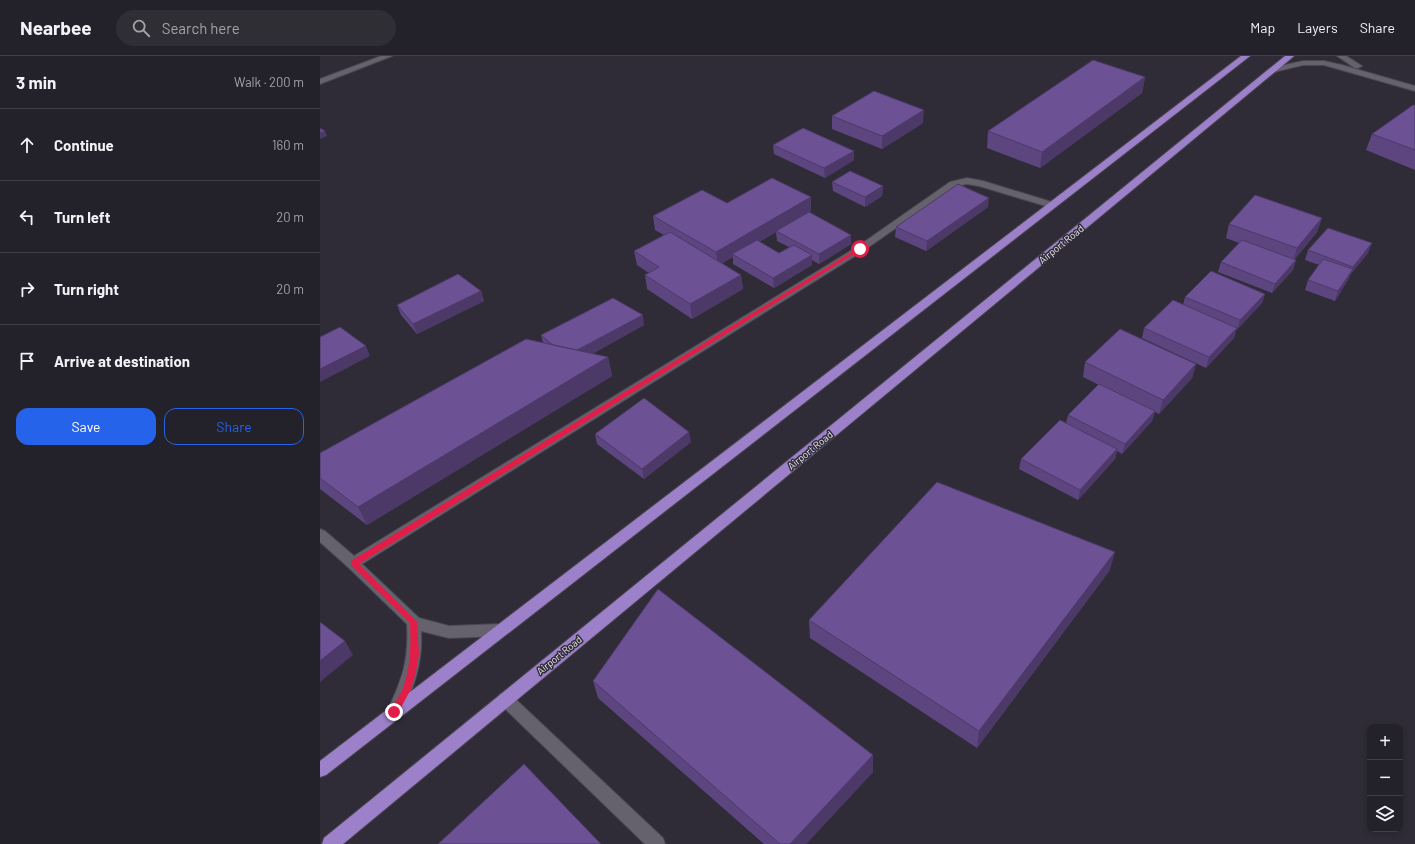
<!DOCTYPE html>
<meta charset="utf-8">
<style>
body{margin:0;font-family:Barlow,sans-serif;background:#2f2e35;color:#f1f3f6}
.controls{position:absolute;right:12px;bottom:12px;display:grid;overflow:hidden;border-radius:8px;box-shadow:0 2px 6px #0003}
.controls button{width:36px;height:36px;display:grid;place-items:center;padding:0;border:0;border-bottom:1px solid #403e46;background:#232129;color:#f1f3f6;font:20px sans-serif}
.stop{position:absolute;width:12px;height:12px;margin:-9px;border:3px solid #e11d48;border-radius:50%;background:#fff}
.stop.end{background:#e11d48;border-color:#fff;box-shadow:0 1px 4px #0008}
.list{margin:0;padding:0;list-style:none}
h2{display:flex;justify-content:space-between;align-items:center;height:52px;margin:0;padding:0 16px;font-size:17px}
h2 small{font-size:13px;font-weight:400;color:#a3a3a8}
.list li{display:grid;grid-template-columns:26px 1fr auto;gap:12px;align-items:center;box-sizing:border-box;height:72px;padding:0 16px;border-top:1px solid #403e46}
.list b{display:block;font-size:15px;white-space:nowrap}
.list em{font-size:13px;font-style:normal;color:#a3a3a8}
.actions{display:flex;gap:8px;padding:12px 16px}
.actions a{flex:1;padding:9px 0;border:1px solid #2563eb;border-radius:12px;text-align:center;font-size:14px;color:#2563eb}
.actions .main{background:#2563eb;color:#fff}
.icon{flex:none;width:22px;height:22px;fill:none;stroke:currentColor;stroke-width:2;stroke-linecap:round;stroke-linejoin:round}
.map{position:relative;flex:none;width:1095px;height:788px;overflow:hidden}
header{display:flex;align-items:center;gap:24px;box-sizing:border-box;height:56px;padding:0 20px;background:#232129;border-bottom:1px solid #403e46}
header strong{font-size:19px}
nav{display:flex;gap:22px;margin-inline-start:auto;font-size:14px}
.search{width:280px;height:36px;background:#2f2e35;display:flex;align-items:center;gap:10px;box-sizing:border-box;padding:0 14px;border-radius:22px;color:#a3a3a8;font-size:15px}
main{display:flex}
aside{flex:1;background:#232129}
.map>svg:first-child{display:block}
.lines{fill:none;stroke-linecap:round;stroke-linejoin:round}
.minor-casing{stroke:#4b4751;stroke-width:2}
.tertiary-casing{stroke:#4b4751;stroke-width:2}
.trunk-casing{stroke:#4b4751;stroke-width:2}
.minor{fill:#65616d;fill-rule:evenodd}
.tertiary{fill:#65616d;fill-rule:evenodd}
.trunk{fill:#9c80c9;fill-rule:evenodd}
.wall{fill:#5d4680;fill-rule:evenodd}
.shaded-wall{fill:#4c3968}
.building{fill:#6c5195;stroke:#4c3968}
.route{fill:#e11d48}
.labels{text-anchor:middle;stroke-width:3;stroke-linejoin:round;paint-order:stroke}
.street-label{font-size:10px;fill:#eceaf1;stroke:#2f2c37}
</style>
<header>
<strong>Nearbee</strong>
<div class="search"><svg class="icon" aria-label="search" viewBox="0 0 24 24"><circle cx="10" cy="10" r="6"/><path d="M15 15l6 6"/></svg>Search here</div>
<nav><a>Map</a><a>Layers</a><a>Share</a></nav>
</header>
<main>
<aside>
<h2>3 min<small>Walk · 200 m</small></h2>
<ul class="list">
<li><svg class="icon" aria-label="ahead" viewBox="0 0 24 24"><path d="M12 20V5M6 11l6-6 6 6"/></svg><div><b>Continue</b></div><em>160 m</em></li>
<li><svg class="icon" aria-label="left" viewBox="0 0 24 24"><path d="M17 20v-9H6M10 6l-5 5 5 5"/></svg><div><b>Turn left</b></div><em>20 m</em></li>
<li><svg class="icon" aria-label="right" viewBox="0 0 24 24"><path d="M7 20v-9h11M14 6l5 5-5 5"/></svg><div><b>Turn right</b></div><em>20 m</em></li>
<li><svg class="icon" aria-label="arrive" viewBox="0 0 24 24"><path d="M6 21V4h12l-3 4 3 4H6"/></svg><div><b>Arrive at destination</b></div></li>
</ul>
<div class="actions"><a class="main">Save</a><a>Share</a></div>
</aside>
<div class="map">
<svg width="1095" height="788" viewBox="0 0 1095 788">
<rect width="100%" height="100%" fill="#2f2c37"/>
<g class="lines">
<defs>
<path id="minor" d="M61 0H72L0 28V23Z
M647 122 663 125 735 147 737 149 732 152 729 151 659 130 647 128 636 130 543 195 42 508 99 562 129 570 181 568 186 570 188 574 186 578 181 580 129 582 101 575C103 607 94 633 79 661L74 663 69 661 67 656C82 623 89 606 87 568L28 511 0 486V473L5 475 34 500 537 191 630 126Z
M185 637 190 638 343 782 345 788H325L180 648 178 643 180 638Z"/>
<path id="tertiary" d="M1017 0H1026L1042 10 1038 12H1035Z
M983 5H1004L1022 9 1095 30V35L1004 9H983L954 16 950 14 951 12Z"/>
<path id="trunk" d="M921 0H930L6 719 0 721V705Z
M965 0H974L23 788H2L4 782Z"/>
</defs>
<use href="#minor" class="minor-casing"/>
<use href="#tertiary" class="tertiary-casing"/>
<use href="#trunk" class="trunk-casing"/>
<use href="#minor" class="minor"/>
<use href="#tertiary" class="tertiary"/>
<use href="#trunk" class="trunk"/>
</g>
<path class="wall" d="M825 21 822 37 720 112 667 92 668 75Z
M1095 49V114L1046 94 1052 78Z
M512 60 603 67 562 93 512 73Z
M453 89 534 95V104L505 122 454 98Z
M512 126 563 130 562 140 545 151 513 135Z
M407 147 491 155 489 156 531 179V188L499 208 492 204V209L454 232 413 208V201L402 207 421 219 423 233 372 263 327 233 325 219 329 217 317 209 314 195 344 179 335 174 333 160ZM456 176 457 185 469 191 459 197 439 186Z
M668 151 606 195 575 181 576 171Z
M1002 162 997 176 974 204H976L973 214 952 237 898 216 901 206 919 187 906 182 909 168Z
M988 194 1048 197 1030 219 1029 222 1015 245 985 234 988 224 999 209 985 204Z
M161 235 164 245 97 278 81 259 77 249Z
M945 238 942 247 916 274 914 282 886 312 822 282 824 272 863 249 865 241Z
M324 269 272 298 288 301 292 320 47 469 0 433V397L223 287 221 279Z
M765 306 876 308 872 322 839 358 835 356 832 365 802 398 797 395 795 403 758 444 699 413 701 403 746 367 748 359 779 329 763 321Z
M275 378 371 386 324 423 277 388Z
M790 514 657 692 490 582 489 564Z
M273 625 553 699V716L486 788H444L278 642Z"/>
<path class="shaded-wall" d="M825 21 822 37 720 112 722 96Z
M604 54 603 67 562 93V80Z
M5 75 7 80 0 83V77Z
M534 95V104L505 122 504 112Z
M563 130 562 140 545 151V141Z
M491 141V155L457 175H456V176L415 200 412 198 413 201 398 210 396 196Z
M669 142 668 151 606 195 607 185Z
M1002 162 997 176 973 206 977 192Z
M531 179V188L499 208V198Z
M1052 187 1048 197 1030 219 1029 222 1015 245 1018 235 1031 216 1033 211Z
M492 199V209L454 232 453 222Z
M976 204 973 214 952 237 955 228Z
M421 219 423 233 372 263 370 248Z
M161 235 164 245 97 278 93 268Z
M945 238 942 247 917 274 920 264Z
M323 259 324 269 250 310 247 300Z
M917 272 914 282 886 312 889 301Z
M46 290 50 300 0 326V313Z
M288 301 292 320 47 469 38 451Z
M876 308 872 322 839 358 843 344Z
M835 355 832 365 802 398 805 388Z
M369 376 371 386 324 423 322 413Z
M797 393 795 403 758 444 760 434Z
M795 496 790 514 657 692 659 675Z
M25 585 33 599 0 626V605Z
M553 699V716L486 788H470Z"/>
<path class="building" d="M773 4 825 21 722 96 668 75Z
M554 35 604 54 562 80 512 60Z
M1093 49H1095V94L1052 78Z
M0 72 5 75 0 77Z
M483 72 534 95 504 112 453 89Z
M530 115 563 130 545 141 512 126Z
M452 122 491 141 396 196 333 160 382 134 407 147Z
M638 128 669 142 607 185 576 171Z
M935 139 1002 162 977 192 909 168Z
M489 156 531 179 499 198 456 175Z
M1008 172 1052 187 1033 211 988 194Z
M350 176 421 219 370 248 325 219 339 211 314 195Z
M437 184 459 197 474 189 492 199 453 222 412 198Z
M922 184 976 204 955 228 901 206Z
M1003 203 1033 213 1018 235 988 224Z
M891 215 945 238 920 264 865 241Z
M138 218 161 235 93 268 77 249Z
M293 242 323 259 257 294 233 289 221 279Z
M853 244 917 272 889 301 824 272Z
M20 271 46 290 0 313V281Z
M800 273 876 308 843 344 765 306Z
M206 283 288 301 38 451 0 422V397Z
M779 328 835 355 805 388 748 359Z
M324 342 369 376 322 413 275 378Z
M740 364 797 393 760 434 701 403Z
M617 426 795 496 659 675 489 564Z
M338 533 553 699 470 788H460L273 625Z
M0 566 25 585 0 605Z
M204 708 281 788H118Z"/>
<path class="route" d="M538 192 542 193 39 508 97 566 99 598 96 615 91 633 77 659H71L70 656C74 648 80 640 83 632 91 610 91 589 90 567L31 509V505Z"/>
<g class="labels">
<g class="street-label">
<text transform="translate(741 188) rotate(-39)" y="4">Airport Road</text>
<text transform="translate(490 394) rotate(-39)" y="4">Airport Road</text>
<text transform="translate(239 599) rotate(-39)" y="4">Airport Road</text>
</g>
</g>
</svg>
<div class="controls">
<button>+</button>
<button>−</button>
<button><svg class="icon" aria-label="layers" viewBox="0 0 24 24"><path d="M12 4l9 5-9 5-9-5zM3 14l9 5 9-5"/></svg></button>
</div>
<div class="stop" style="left:540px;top:193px"></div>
<div class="stop end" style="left:74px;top:656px"></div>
</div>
</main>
